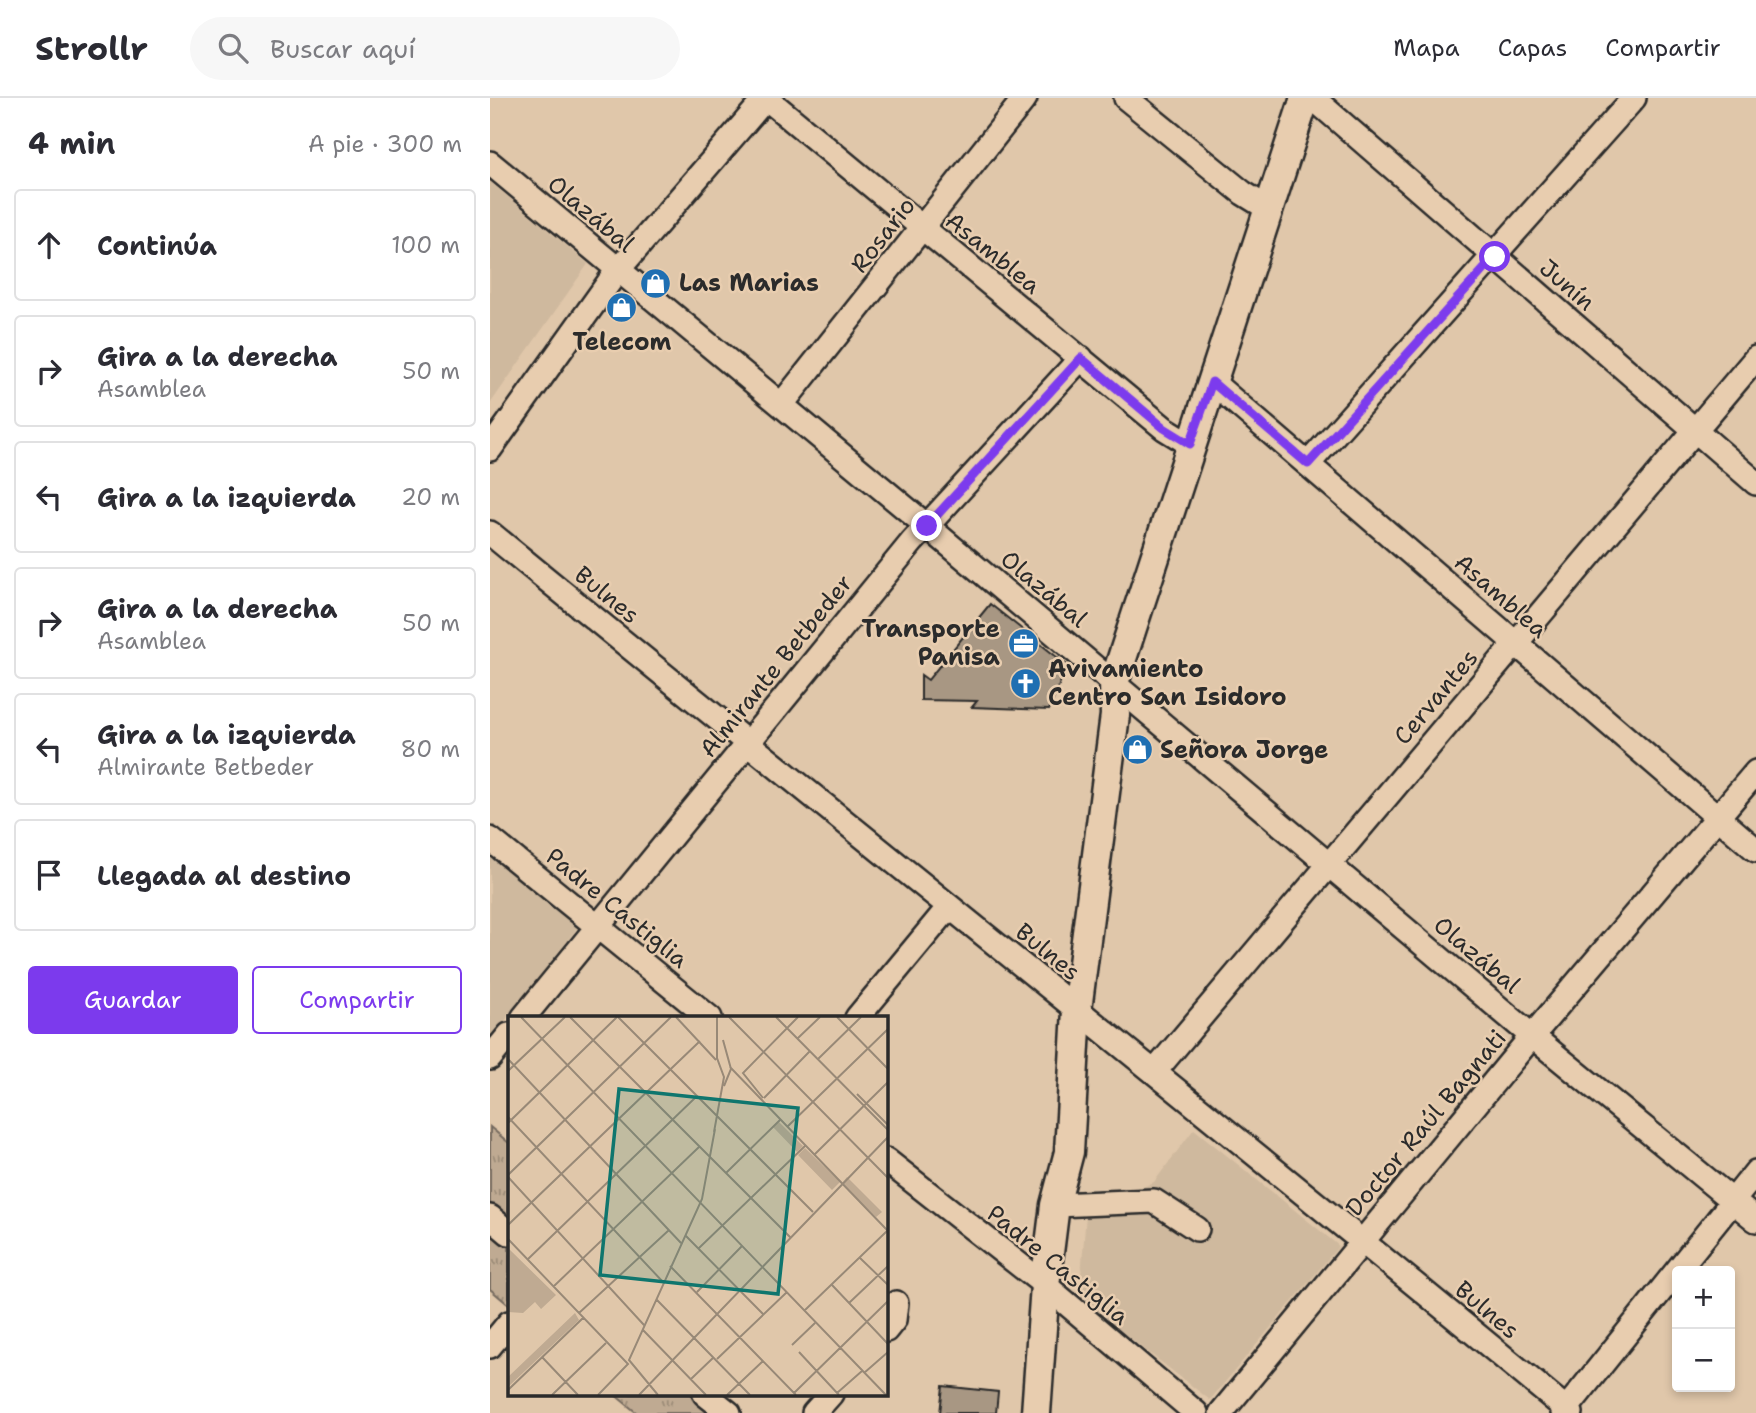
<!DOCTYPE html>
<html lang="es">
<meta charset="utf-8">
<style>
body{margin:0;font-family:"Shantell Sans",sans-serif;background:#f7f7f7;color:#2b2b33}
.controls{position:absolute;right:21px;bottom:21px;display:grid;overflow:hidden;border-radius:7px;box-shadow:0 4px 10px #0003}
.controls button{width:63px;height:63px;display:grid;place-items:center;padding:0;border:0;border-bottom:2px solid #e1e1e2;background:#fff;color:#2b2b33;font:35px sans-serif}
.stop{position:absolute;width:21px;height:21px;margin:-16px;border:5px solid #7c3aed;border-radius:50%;background:#fff}
.stop.end{background:#7c3aed;border-color:#fff;box-shadow:0 2px 7px #0008}
.list{margin:0;padding:0;list-style:none}
h2{display:flex;justify-content:space-between;align-items:center;height:91px;margin:0;padding:0 28px;font-size:30px}
h2 small{font-size:23px;font-weight:400;color:#7c7c81}
.list li{display:grid;grid-template-columns:46px 1fr auto;gap:21px;align-items:center;box-sizing:border-box;height:112px;margin:0 14px 14px;padding:0 14px;border:2px solid #e1e1e2;border-radius:7px}
.list b{display:block;font-size:26px;white-space:nowrap}
.list p{margin:0;font-size:23px;white-space:nowrap;color:#7c7c81}
.list em{font-size:23px;font-style:normal;color:#7c7c81}
.actions{display:flex;gap:14px;padding:21px 28px}
.actions a{flex:1;padding:16px 0;border:2px solid #7c3aed;border-radius:7px;text-align:center;font-size:24px;color:#7c3aed}
.actions .main{background:#7c3aed;color:#fff}
.icon{flex:none;width:38px;height:38px;fill:none;stroke:currentColor;stroke-width:2;stroke-linecap:round;stroke-linejoin:round}
.map{position:relative;flex:none;width:1266px;height:1315px;overflow:hidden}
header{display:flex;align-items:center;gap:42px;box-sizing:border-box;height:98px;padding:0 35px;background:#fff;border-bottom:2px solid #e1e1e2}
header strong{font-size:33px}
nav{display:flex;gap:38px;margin-inline-start:auto;font-size:24px}
.search{width:490px;height:63px;background:#f7f7f7;display:flex;align-items:center;gap:18px;box-sizing:border-box;padding:0 24px;border-radius:38px;color:#7c7c81;font-size:26px}
main{display:flex}
aside{flex:1;background:#fff}
.map>svg:first-child{display:block}
.built{fill:#cfb99e}
.grass{fill:url(#grass-tufts);stroke:#756a5e;stroke-width:2}
.building{fill:#a89783;stroke:#2b2b2b;stroke-width:2}
.lines{fill:none;stroke-linecap:round;stroke-linejoin:round}
.minor-casing{stroke:#2b2b2b;stroke-width:28}
.major-casing{stroke:#2b2b2b;stroke-width:33}
.minor{stroke:#e8cdaf;stroke-width:23}
.major{stroke:#e8cdaf;stroke-width:28}
.route{stroke:#7c3aed;stroke-width:9}
.labels{text-anchor:middle;stroke-width:5;stroke-linejoin:round;paint-order:stroke}
.street-label{font-size:24px;fill:#2b2b2b;stroke:#e8cdaf}
.poi-label{font-size:24px;font-weight:bold;fill:#2b2b2b;stroke:#e8cdaf;text-anchor:start}
.inset-road{fill:none;stroke:#988977;stroke-width:2}
.view{fill:#0f766e;fill-opacity:0.15;stroke:#0f766e;stroke-width:3.5}
.inset-edge{fill:none;stroke:#2b2b2b;stroke-width:3.5}
</style>
<header>
<strong>Strollr</strong>
<div class="search"><svg class="icon" aria-label="search" viewBox="0 0 24 24"><circle cx="10" cy="10" r="6"/><path d="M15 15l6 6"/></svg>Buscar aquí</div>
<nav><a>Mapa</a><a>Capas</a><a>Compartir</a></nav>
</header>
<main>
<aside>
<h2>4 min<small>A pie · 300 m</small></h2>
<ul class="list">
<li><svg class="icon" aria-label="ahead" viewBox="0 0 24 24"><path d="M12 20V5M6 11l6-6 6 6"/></svg><div><b>Continúa</b></div><em>100 m</em></li>
<li><svg class="icon" aria-label="right" viewBox="0 0 24 24"><path d="M7 20v-9h11M14 6l5 5-5 5"/></svg><div><b>Gira a la derecha</b><p>Asamblea</p></div><em>50 m</em></li>
<li><svg class="icon" aria-label="left" viewBox="0 0 24 24"><path d="M17 20v-9H6M10 6l-5 5 5 5"/></svg><div><b>Gira a la izquierda</b></div><em>20 m</em></li>
<li><svg class="icon" aria-label="right" viewBox="0 0 24 24"><path d="M7 20v-9h11M14 6l5 5-5 5"/></svg><div><b>Gira a la derecha</b><p>Asamblea</p></div><em>50 m</em></li>
<li><svg class="icon" aria-label="left" viewBox="0 0 24 24"><path d="M17 20v-9H6M10 6l-5 5 5 5"/></svg><div><b>Gira a la izquierda</b><p>Almirante Betbeder</p></div><em>80 m</em></li>
<li><svg class="icon" aria-label="arrive" viewBox="0 0 24 24"><path d="M6 21V4h12l-3 4 3 4H6"/></svg><div><b>Llegada al destino</b></div></li>
</ul>
<div class="actions"><a class="main">Guardar</a><a>Compartir</a></div>
</aside>
<div class="map">
<svg width="1266" height="1315" viewBox="0 0 1266 1315">
<defs>
<pattern id="grass-tufts" width="24" height="20" patternUnits="userSpaceOnUse" patternTransform="scale(1.75)"><rect width="24" height="20" fill="#bfaa92"/><path d="M3 7l-1-3M5 7V3M7 7l1-3M15 17l-1-3M17 17v-4M19 17l1-3" fill="none" stroke="#9b8b77"/></pattern>
</defs>
<rect width="100%" height="100%" fill="#e0c7aa"/>
<filter id="ink" filterUnits="userSpaceOnUse"><feTurbulence type="fractalNoise" baseFrequency=".0143" numOctaves="2"/><feDisplacementMap in="SourceGraphic" scale="14" xChannelSelector="R" yChannelSelector="G"/><feConvolveMatrix kernelMatrix="1 2 1 2 8 2 1 2 1" color-interpolation-filters="sRGB"/></filter>
<g filter="url(#ink)">
<path class="built" d="M0 84 98 166 0 306Z
M0 754 90 826 0 942Z
M704 1031 849 1148 720 1302 604 1212 592 1199 590 1190 596 1116 664 1084Z"/>
<path class="grass" d="M0 1029 19 1045V1121L0 1105Z
M0 1129 19 1145V1207L0 1191Z
M124 1296H201L225 1315H147Z"/>
<path class="building" d="M500 506 577 567 559 612 482 609 487 603 431 602V577L438 582Z
M453 1288 508 1294 506 1315H450Z"/>
<g class="lines">
<defs>
<path id="minor" d="M276 0 674 330 700 346
M636 0 753 95 779 111
M823 0 1266 385
M0 65 437 428 1042 938 1266 1122
M722 284 1266 752
M292 306 535 0
M0 351 127 173 276 0
M818 366 1144 0
M0 435C359 730 723 1018 1081 1315
M0 741 220 920
M33 920 422 444 591 260
M367 920 459 809
M0 960 19 937
M666 972 1266 260
M396 1062 555 1187 706 1315
M565 1107 664 1103 707 1131
M0 1119 19 1135
M396 1232 404 1222 406 1205
M0 1248 19 1225
M215 1296 239 1315
M324 1315 341 1296
M731 1315 1042 938 1266 674
M1073 1315 1266 1074"/>
<path id="major" d="M546 1315 555 1187 565 1107 579 1054 587 912 625 617 624 585 815 0"/>
</defs>
<use href="#minor" class="minor-casing"/>
<use href="#major" class="major-casing"/>
<use href="#minor" class="minor"/>
<use href="#major" class="major"/>
</g>
</g>
<g class="lines" filter="url(#ink)">
<path class="route" d="M437 428 591 260 674 330 700 346 722 284 818 366 1005 159"/>
</g>
<defs>
<symbol id="shop-disc" viewBox="-11 -11 22 22"><circle r="9.5" fill="#1f6fb2" stroke="#e8cdaf"/><path d="M-5-2.5h2.3a2.7 3.5 0 0 1 5.4 0H5L5.5 6h-11ZM-1.5-2.5h3a1.5 2.3 0 0 0-3 0Z" fill="#fff"/></symbol>
<symbol id="office-disc" viewBox="-11 -11 22 22"><circle r="9.5" fill="#1f6fb2" stroke="#e8cdaf"/><path d="M-6-3h4V-5.5h4V-3h4V5H-6ZM-1-4.5V-3h2v-1.5ZM-6 0V1H6V0Z" fill="#fff"/></symbol>
<symbol id="church-disc" viewBox="-11 -11 22 22"><circle r="9.5" fill="#1f6fb2" stroke="#e8cdaf"/><path d="M-1.2-6h2.4v3.5h3.3v2.4h-3.3V6h-2.4V-.1h-3.3v-2.4h3.3Z" fill="#fff"/></symbol>
</defs>
<g fill-rule="evenodd">
<use href="#shop-disc" x="148" y="168" width="35" height="35"/>
<use href="#shop-disc" x="114" y="192" width="35" height="35"/>
<use href="#office-disc" x="516" y="528" width="35" height="35"/>
<use href="#church-disc" x="518" y="568" width="35" height="35"/>
<use href="#shop-disc" x="630" y="634" width="35" height="35"/>
</g>
<g class="labels">
<g class="street-label">
<text transform="translate(101 116) rotate(40)" y="8">Olazábal</text>
<text transform="translate(393 137) rotate(-52)" y="8">Rosario</text>
<text transform="translate(503 155) rotate(39)" y="8">Asamblea</text>
<text transform="translate(1077 187) rotate(41)" y="8">Junín</text>
<text transform="translate(554 491) rotate(40)" y="8">Olazábal</text>
<text transform="translate(117 497) rotate(39)" y="8">Bulnes</text>
<text transform="translate(1011 498) rotate(41)" y="8">Asamblea</text>
<text transform="translate(286 568) rotate(-51)" y="8">Almirante Betbeder</text>
<text transform="translate(946 599) rotate(-50)" y="8">Cervantes</text>
<text transform="translate(127 810) rotate(39)" y="8">Padre Castiglia</text>
<text transform="translate(558 854) rotate(39)" y="8">Bulnes</text>
<text transform="translate(987 857) rotate(40)" y="8">Olazábal</text>
<text transform="translate(936 1025) rotate(-50)" y="8">Doctor Raúl Bagnati</text>
<text transform="translate(568 1167) rotate(39)" y="8">Padre Castiglia</text>
<text transform="translate(997 1212) rotate(40)" y="8">Bulnes</text>
</g>
<g class="poi-label">
<text x="189" y="193">Las Marias</text>
<text x="132" y="252" text-anchor="middle">Telecom</text>
<text x="510" y="539" text-anchor="end">Transporte<tspan x="510" dy="28">Panisa</tspan></text>
<text x="558" y="579">Avivamiento<tspan x="558" dy="28">Centro San Isidoro</tspan></text>
<text x="670" y="660">Señora Jorge</text>
</g>
</g>
<g transform="translate(18 918)">
<rect width="380" height="380" fill="#e0c7aa"/>
<path d="M271 106 295 130 289 136 265 111ZM339 161 374 196 368 201 334 167Z" fill="#bfaa92"/>
<path d="M297 132 332 166 324 174 290 139ZM67 297 71 304 0 371V361Z" fill="#bfaa92"/>
<path d="M0 232 48 279 33 293 27 286 15 297 0 296Z" fill="#bfaa92"/>
<path class="inset-road" d="M13 1 378 379M62 1 282 221M110 1 305 196M168 1 208 44M221 1 380 162M268 1 380 114M329 1 380 53M290 22 312 1M215 24 223 53 216 70M0 43 173 227M310 43 353 1M222 51 380 215M0 55 57 1M349 78 380 109M255 82 235 57 290 1M256 82 302 35M0 101 155 266M0 107 109 1M279 111 380 13M206 116 216 61 209 42V1M306 139 380 66M218 157 272 104M0 159 163 1M0 161 136 309M0 209 192 25M177 219 255 298M0 223 120 348 90 379M191 232 297 130M352 242 380 269M19 244 189 80M162 250 288 379M324 269 380 328M45 271 191 131M189 276 234 230M148 283 242 379M341 287 380 250M296 295 379 215M71 297 161 214M135 314 198 379M284 329 307 307M291 336 331 379M34 341 70 379M209 343 279 276M356 357 380 336M183 363 206 341M0 374 75 302M286 377 380 285M329 377 354 355M44 379 98 327M131 379 380 121M150 379 121 344 194 183 207 113M219 379 255 345"/>
<path class="view" d="M111 73 290 92 270 278 92 259Z"/>
<rect width="380" height="380" class="inset-edge"/>
</g>
</svg>
<div class="controls">
<button>+</button>
<button>−</button>
</div>
<div class="stop" style="left:1005px;top:159px"></div>
<div class="stop end" style="left:437px;top:428px"></div>
</div>
</main>
